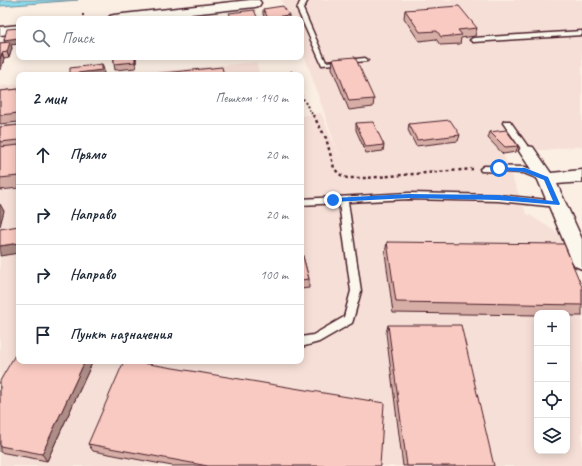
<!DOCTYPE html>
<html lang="ru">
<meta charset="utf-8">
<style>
body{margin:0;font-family:Caveat,sans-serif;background:#f2f2f3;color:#1f2937}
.controls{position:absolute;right:12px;bottom:12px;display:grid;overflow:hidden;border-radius:8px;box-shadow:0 2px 10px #0003}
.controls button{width:36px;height:36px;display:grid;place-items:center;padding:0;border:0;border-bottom:1px solid #e0e1e3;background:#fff;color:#1f2937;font:20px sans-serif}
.stop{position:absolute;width:12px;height:12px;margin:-9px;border:3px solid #1a73e8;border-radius:50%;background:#fff}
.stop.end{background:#1a73e8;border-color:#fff;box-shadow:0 1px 4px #0008}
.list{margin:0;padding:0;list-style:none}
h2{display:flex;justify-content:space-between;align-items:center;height:52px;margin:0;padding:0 16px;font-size:17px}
h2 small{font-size:13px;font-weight:400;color:#747a83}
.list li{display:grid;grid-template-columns:26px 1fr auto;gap:12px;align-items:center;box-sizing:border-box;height:60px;padding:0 16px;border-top:1px solid #e0e1e3}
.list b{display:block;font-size:15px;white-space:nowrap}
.list em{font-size:13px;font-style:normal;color:#747a83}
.icon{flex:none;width:22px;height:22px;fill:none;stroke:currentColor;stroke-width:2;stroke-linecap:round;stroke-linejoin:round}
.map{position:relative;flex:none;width:582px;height:466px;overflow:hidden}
.search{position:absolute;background:#fff;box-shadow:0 2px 10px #0003;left:16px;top:16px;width:288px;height:44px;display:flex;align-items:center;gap:10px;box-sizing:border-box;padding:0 14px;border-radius:8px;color:#747a83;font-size:15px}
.panel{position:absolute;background:#fff;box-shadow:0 2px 10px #0003;left:16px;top:72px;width:288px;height:292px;border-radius:8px}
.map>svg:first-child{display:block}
.built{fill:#f6dfd6;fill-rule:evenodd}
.water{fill:#8ad8e9;stroke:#708e9d}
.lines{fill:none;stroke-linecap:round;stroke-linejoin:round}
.service-casing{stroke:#4a1f2b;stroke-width:3}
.minor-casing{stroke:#4a1f2b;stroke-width:3}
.path-far1{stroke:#4a1f2b;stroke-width:2;stroke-dasharray:2 2;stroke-linecap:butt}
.path{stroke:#4a1f2b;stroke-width:2.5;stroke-dasharray:3 3;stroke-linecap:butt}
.service{fill:#fbf7ec;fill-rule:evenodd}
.minor{fill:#fbf7ec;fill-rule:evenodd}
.wall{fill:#d6aea6;stroke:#4a1f2b}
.shaded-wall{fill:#ae8d87;stroke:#4a1f2b}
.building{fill:#f9cac1;stroke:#4a1f2b}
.route{fill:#1a73e8}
</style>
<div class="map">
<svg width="582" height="466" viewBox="0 0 582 466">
<rect width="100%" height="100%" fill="#fbeee3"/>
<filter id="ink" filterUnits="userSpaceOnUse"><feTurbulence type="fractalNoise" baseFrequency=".025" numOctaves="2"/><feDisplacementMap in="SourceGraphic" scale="8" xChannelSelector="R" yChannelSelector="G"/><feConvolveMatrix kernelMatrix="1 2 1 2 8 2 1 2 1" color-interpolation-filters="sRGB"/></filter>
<g filter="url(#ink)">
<path class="built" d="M281 0H582V146L503 154 526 213 558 233 582 292V466H0V86L19 84V361H301V116L321 113 340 159 301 45V19H291ZM537 313H567V451H537Z
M256 62 260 75H117Z"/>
<path class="water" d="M0 0H78L0 6Z"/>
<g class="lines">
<defs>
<path id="service" d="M301 0H308L303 9 326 62 365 58 368 60 367 61 322 65 297 9Z
M582 31V35L473 42 470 40 473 38Z
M504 121H510L531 151 530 153H524L503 123Z
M484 166 525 167 547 176 548 178 544 181 524 173 481 171 480 169Z
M409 193 498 195 557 201 561 204 557 207 498 201 409 199 348 202 361 291 353 320 352 323 319 342 301 347V337L313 335 344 317 351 291 339 203 301 205V199Z"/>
<path id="minor" d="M250 0H259L261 3 259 6 255 7 146 19H108L110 16 114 15Z
M19 25V33L0 35V27Z
M527 146 533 147 551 173 582 170V182L557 184 582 239V269L575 266 572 261 538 180 519 151 521 147Z"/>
</defs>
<use href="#service" class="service-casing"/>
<use href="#minor" class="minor-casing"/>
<path class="path-far1" d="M83 14V19
M291 71 292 75
M301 95 313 116"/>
<path class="path" d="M313 115 326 138 334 168 339 174 347 178H367L473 169"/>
<use href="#service" class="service"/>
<use href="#minor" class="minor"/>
</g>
<path class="wall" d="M263 9 289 19H265L263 14Z
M405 10 477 28 475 36 461 38 460 44 440 45 436 39 419 41 404 18Z
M4 40 11 45 12 48 9 58 4 59 1 69H0V43H5Z
M114 57H136V68L115 70 114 64Z
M333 59 374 99 373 107 349 110 332 68Z
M19 89V122L0 124V91Z
M356 123 384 145 383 151 366 153 356 130Z
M409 124 460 135 458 141 416 146 408 130Z
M19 125V188L0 190V127Z
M490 132 518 146 516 152 503 154 488 138Z
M387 242 582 287V316H567V313H537V315L393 313 385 253Z
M301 249 309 279V288L301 289Z
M388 325 494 466H403L386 333Z
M19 361H93L47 461 0 452V381Z
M88 444 380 466H172L93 451Z"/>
<path class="shaded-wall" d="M289 15V19H268V18Z
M19 35V44L11 45 12 48 9 58 7 52 6 46 4 40Z
M2 53 4 59 1 69H0V59Z
M135 57H136V68L135 62Z
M102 64 104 70V75H70V74Z
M0 204 4 211 0 226Z
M19 243V253L0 256V246Z
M85 361H93L47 461 42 454Z"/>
<path class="building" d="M283 6 289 15 268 18 263 9Z
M459 6 477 28 458 30 462 35 441 37 437 31 420 32 405 10Z
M254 10 258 19H232L229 13Z
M224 17V19H199Z
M19 28V35L18 38 4 40 7 29Z
M10 42 7 52 2 53 0 59V43Z
M114 57H135V62L114 64Z
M355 57 374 99 349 101 333 59Z
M102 64V70L70 74V68Z
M222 67 224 75H144Z
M19 89V113L0 115V91Z
M450 120 460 135 417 140 409 124Z
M373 122 384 145 366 147 356 123Z
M19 125V140L0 142V127Z
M506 130 518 146 505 147 490 132Z
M19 145V176L0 178V147Z
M19 226V243L0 246V229Z
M387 242 564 244 582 287V305L396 302Z
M301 249 309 279 301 280Z
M388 325H461L494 466H407Z
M19 348V361H85L42 454 0 446V381Z
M124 361H131L384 403 380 466H208L88 444Z"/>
</g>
<path class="route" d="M497 167 525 168 548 177 560 204 559 205 498 200 409 198 333 202 330 200 333 198 409 194 498 195 553 201 544 180 524 172 499 170 496 168Z"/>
</svg>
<div class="controls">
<button>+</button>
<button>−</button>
<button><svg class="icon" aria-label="locate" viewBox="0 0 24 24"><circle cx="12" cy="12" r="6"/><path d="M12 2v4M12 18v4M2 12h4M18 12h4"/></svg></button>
<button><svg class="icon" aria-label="layers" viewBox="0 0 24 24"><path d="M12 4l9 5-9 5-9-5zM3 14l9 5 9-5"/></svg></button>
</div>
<div class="stop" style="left:499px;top:168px"></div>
<div class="stop end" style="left:333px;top:200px"></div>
<div class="search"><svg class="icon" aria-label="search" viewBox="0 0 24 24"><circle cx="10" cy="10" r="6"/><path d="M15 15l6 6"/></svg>Поиск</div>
<section class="panel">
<h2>2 мин<small>Пешком · 140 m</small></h2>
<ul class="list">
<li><svg class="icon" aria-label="ahead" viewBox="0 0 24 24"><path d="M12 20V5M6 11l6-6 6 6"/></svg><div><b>Прямо</b></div><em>20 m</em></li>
<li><svg class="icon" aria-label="right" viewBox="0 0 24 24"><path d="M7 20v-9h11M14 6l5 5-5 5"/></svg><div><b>Направо</b></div><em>20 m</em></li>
<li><svg class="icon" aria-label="right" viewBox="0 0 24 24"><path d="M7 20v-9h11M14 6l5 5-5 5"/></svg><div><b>Направо</b></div><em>100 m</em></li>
<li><svg class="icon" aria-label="arrive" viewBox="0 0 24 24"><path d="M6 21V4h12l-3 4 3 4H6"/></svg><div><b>Пункт назначения</b></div></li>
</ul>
</section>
</div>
